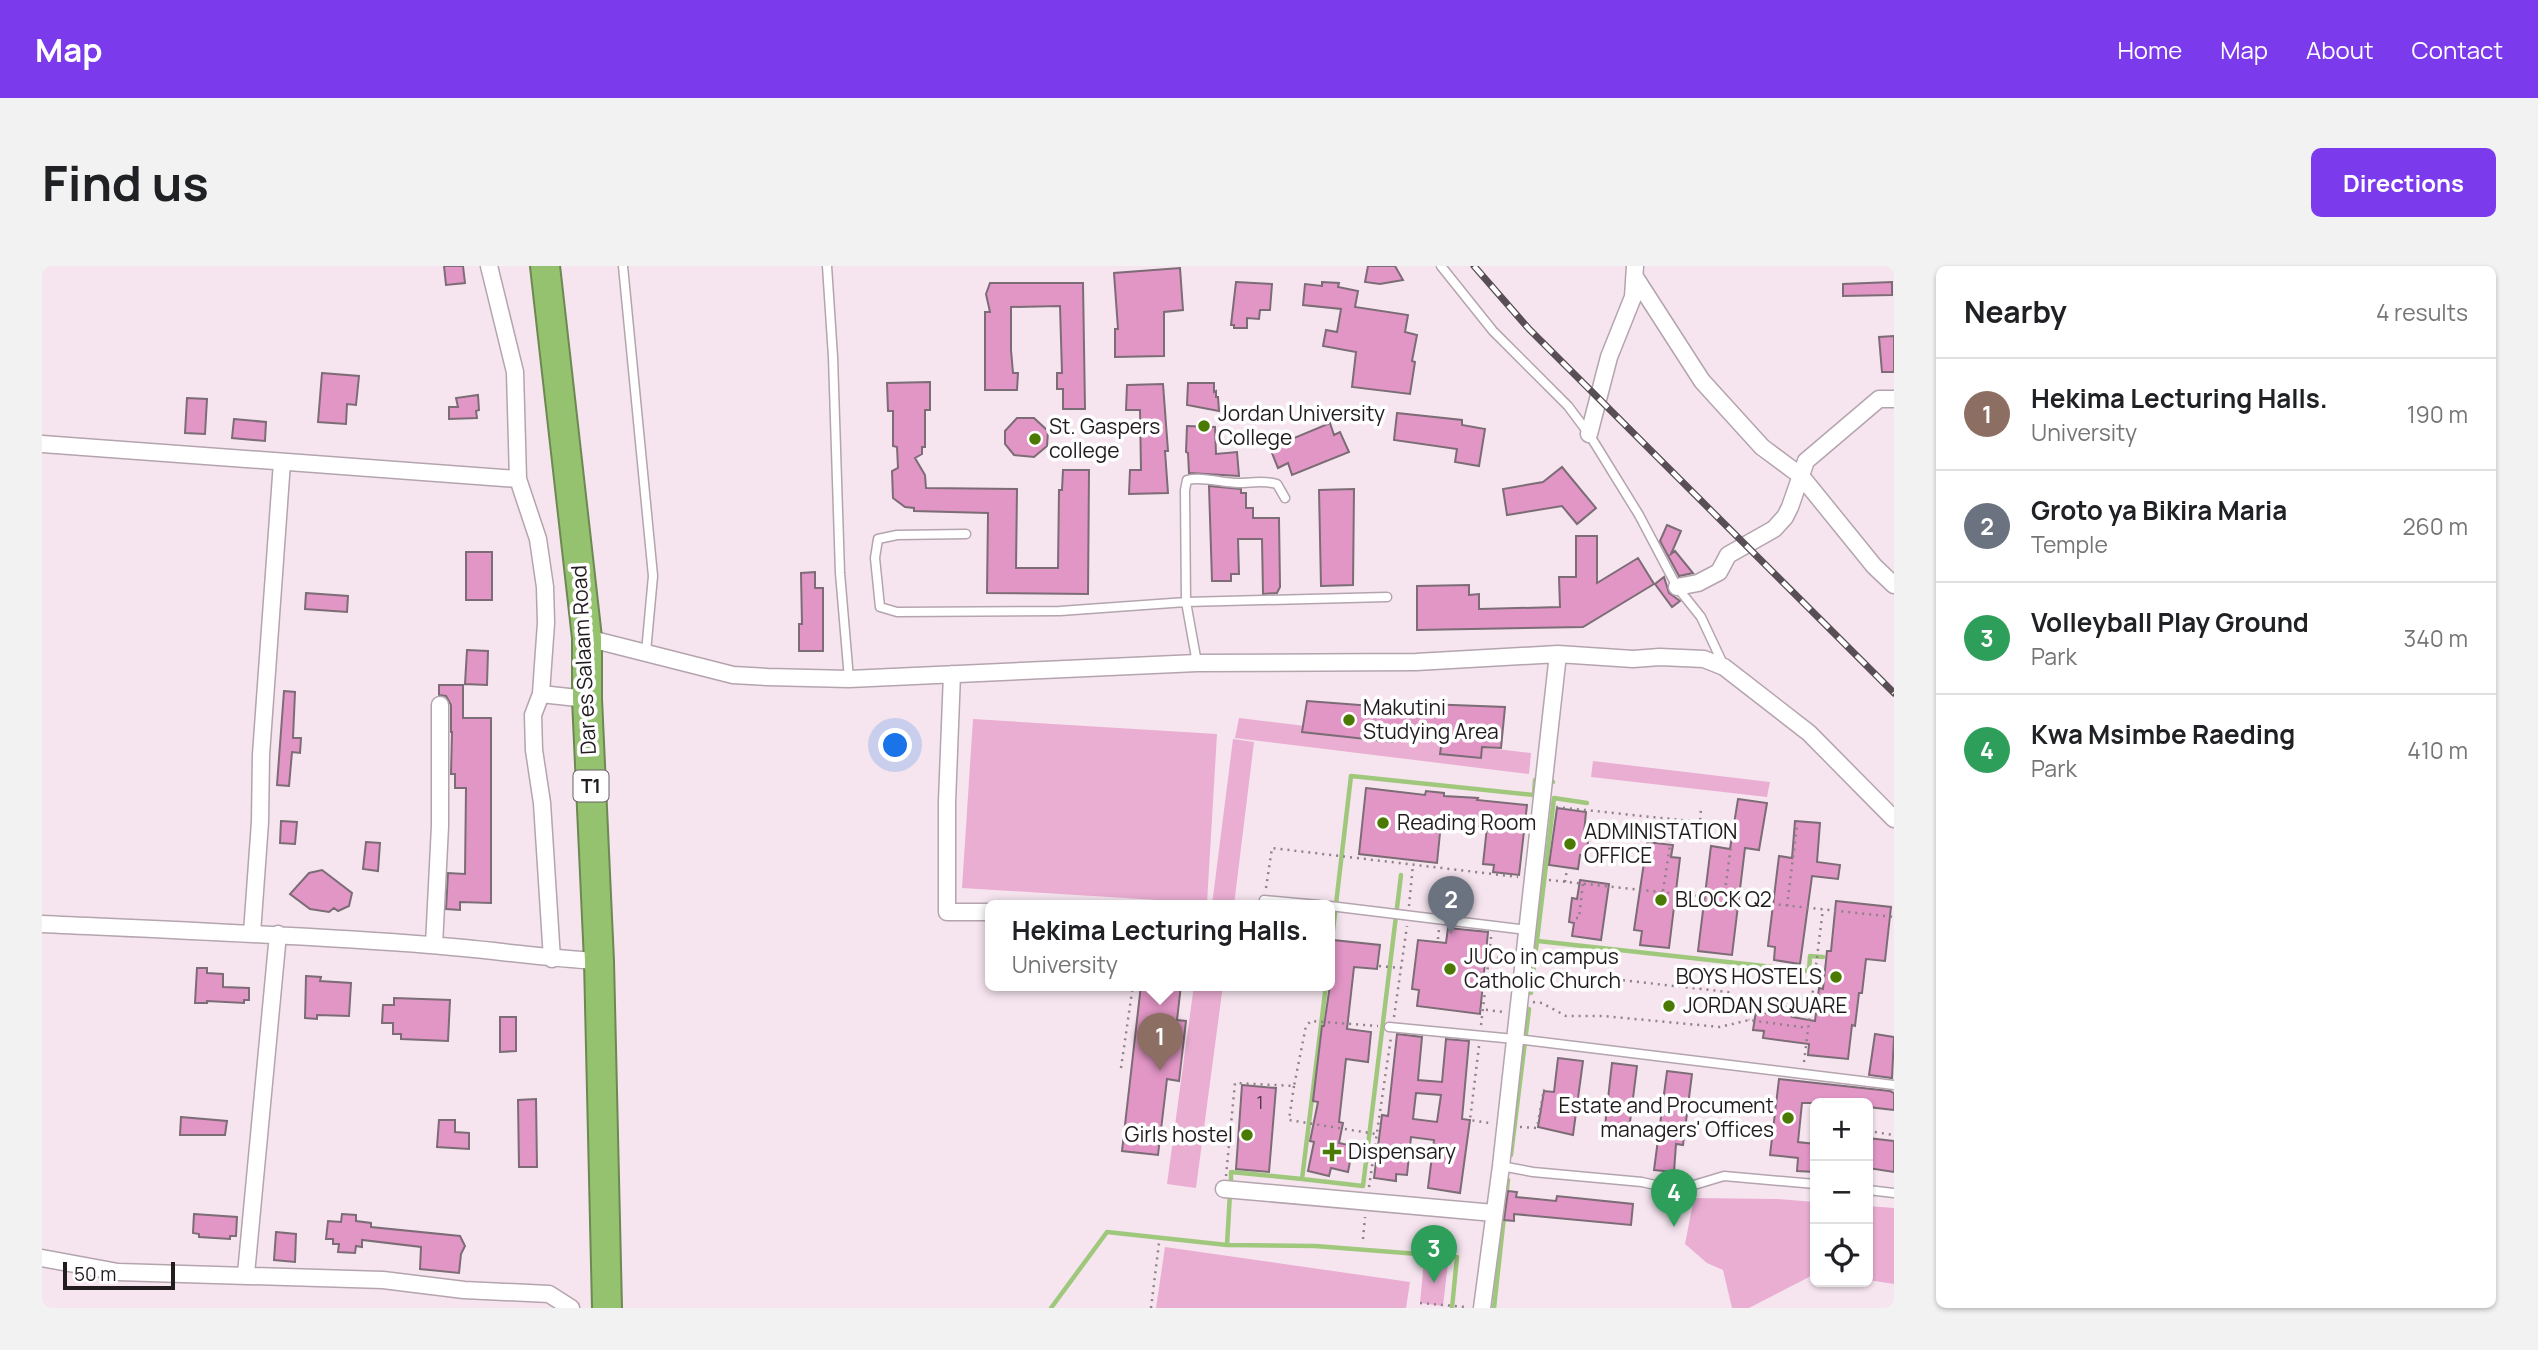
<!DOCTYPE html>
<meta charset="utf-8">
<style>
body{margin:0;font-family:Manrope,sans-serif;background:#f2f2f2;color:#202124}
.controls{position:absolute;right:21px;bottom:21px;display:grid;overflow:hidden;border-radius:10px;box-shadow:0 2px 5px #0004}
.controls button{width:63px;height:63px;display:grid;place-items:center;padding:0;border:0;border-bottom:2px solid #e0e0e0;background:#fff;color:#202124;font:35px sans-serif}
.scale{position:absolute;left:21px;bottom:18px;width:112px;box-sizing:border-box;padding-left:7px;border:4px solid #221c1f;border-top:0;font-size:19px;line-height:24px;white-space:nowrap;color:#221c1f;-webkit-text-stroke:5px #fff;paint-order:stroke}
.you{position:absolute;left:854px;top:480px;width:24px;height:24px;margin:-18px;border:5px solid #fff;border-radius:50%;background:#1a73e8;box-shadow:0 0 0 10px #1a73e833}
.badge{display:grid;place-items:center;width:46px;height:46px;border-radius:50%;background:#7c3aed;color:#fff;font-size:23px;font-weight:700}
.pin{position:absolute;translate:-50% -58px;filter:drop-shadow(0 2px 4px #0008)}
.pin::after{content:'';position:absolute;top:37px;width:24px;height:21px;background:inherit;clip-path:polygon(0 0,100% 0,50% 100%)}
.popup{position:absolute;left:943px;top:634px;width:350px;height:91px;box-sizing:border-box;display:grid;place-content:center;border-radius:10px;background:#fff;filter:drop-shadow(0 2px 5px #0005);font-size:23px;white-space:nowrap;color:#757577}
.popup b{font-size:26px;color:#202124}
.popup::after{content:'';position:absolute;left:50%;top:100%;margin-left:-14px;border:14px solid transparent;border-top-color:#fff}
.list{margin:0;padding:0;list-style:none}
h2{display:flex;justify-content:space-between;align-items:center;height:91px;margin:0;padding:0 28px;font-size:30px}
h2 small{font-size:23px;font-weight:400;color:#757577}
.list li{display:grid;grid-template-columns:46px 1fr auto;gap:21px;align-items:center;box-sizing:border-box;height:112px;padding:0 28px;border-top:2px solid #e0e0e0}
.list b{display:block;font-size:26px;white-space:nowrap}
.list p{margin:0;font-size:23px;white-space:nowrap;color:#757577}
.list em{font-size:23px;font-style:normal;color:#757577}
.icon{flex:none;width:38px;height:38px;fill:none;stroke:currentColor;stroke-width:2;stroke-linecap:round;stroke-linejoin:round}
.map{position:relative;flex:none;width:1852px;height:1042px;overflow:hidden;border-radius:10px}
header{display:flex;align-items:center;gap:42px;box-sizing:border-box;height:98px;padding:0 35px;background:#7c3aed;color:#fff}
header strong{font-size:33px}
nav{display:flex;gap:38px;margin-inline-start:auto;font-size:24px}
.intro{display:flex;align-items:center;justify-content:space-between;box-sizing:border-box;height:168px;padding:0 42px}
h1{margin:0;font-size:49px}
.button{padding:18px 32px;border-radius:10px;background:#7c3aed;color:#fff;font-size:24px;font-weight:700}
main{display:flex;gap:42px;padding:0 42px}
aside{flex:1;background:#fff;border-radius:10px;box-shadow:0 2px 5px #0004}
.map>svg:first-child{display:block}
.green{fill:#eaaed3}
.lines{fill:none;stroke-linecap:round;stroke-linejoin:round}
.stream{stroke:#9fc87c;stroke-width:4.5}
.building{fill:#e296c6;stroke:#7b6c75;stroke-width:2;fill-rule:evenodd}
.lane-casing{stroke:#b4a4ae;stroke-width:11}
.street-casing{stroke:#b4a4ae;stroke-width:19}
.highway-casing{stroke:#6d8852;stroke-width:32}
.path{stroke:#8e8289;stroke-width:2.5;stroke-dasharray:2 5;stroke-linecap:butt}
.lane{stroke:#fff;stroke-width:8}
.street{stroke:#fff;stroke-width:16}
.highway{stroke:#95c26e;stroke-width:28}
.rail-casing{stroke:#584f54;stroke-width:7}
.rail{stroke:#fff;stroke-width:4.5;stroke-dasharray:13;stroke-linecap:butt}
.poi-dot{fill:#4a7a02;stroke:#fff;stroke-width:2.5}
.labels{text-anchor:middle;stroke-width:7;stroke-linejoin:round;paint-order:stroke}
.number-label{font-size:18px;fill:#523a49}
.shield{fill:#fff;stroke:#646062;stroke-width:2}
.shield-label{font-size:19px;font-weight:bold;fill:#221c1f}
.poi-label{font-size:21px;fill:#221c1f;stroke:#fff;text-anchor:start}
.street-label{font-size:21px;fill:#221c1f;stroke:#fff}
</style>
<header>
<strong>Map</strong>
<nav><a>Home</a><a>Map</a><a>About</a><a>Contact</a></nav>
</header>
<div class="intro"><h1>Find us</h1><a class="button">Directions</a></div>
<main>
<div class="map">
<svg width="1852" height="1042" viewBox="0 0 1852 1042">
<rect width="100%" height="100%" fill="#f6e5ef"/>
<path class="green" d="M1197 452 1489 487 1487 508 1193 472Z
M931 453 1175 468 1165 637 920 622Z
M1191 473 1212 476 1192 639H1170Z
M1551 495 1728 516 1725 531 1549 511Z
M1152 719H1181L1154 922 1125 918Z
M1652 932 1736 933 1773 936V1008L1707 1042H1690L1681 1004 1665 997 1643 978Z
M1826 940 1852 942V1018L1826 1014Z
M1123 981 1368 1016 1364 1042H1114Z
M1382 995 1406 997 1401 1040 1378 1037Z"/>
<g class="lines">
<path class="stream" d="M1496 675 1767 705 1768 690 1781 691
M1288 689 1309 510 1492 529 1493 514 1511 516
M1491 708 1512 532 1545 537
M1489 727V724
M1469 889 1487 743
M1260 913 1321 920 1359 609
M1189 919V906L1260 913 1284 719
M1185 979 1188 927
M1009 1042 1065 966 1185 979 1273 980 1415 991 1410 1042
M1452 1042 1466 914"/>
</g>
<path class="building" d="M402 0H421L423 17 404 19Z
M1326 0H1353L1361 14 1338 18 1323 16Z
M1138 2 1141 44 1122 46V90L1073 91V63H1076L1072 7Z
M1194 16 1230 18 1228 44H1218L1217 53 1205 52V62H1192V59H1189Z
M1280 16 1297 17 1296 21 1316 25 1313 41 1366 49 1363 66 1375 69 1370 95 1373 96 1368 128 1310 121 1314 86 1281 80 1284 64 1295 66 1299 43 1261 39 1263 18 1280 20Z
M1850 16V29L1801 30V18Z
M948 17H1041L1043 143H1021V123H1015V107H1020L1018 40 969 41V84L971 107H976L975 124H943V46H948L944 28Z
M1852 70V106H1840L1837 71Z
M280 107 317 110 314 139 305 138 304 158 276 156Z
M888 116V144H883V181H880V188L873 192 883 209 884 222 975 223 974 302H1016L1017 224H1020L1021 204H1047L1046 328 945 327 946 247 872 245V242L863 241 851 232 850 205 856 202 855 181 851 180V145H846L845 117Z
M1146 117H1172V126L1174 125V131H1176L1177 145 1145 139Z
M1121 118 1126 185H1123L1126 227 1087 228 1088 204H1099L1098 144H1084L1085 119Z
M436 129 437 144 434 145 435 152 407 153V141H416L414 132Z
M145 132 165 133 163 168 143 167Z
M1355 147 1420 154V159L1443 163 1437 200 1413 196 1415 183 1352 174Z
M975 152H992L1006 165 1005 180 992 191 972 189 963 178V165Z
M192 153 224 156 223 175 190 172Z
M1288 157 1292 169 1298 166 1307 186 1250 209 1246 197 1236 202 1228 182Z
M1145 160 1173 161 1174 188 1195 186 1197 210 1147 207 1146 187 1144 186Z
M1520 201 1554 242 1535 258 1520 240 1465 249 1461 223 1501 216Z
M1167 220 1199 223V227H1204V242H1211V252H1237L1238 321 1235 327 1221 328 1220 273H1196L1197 308H1189V315H1170Z
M1312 223 1311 319 1279 320 1277 224Z
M1625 259 1639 265 1629 288 1633 285 1651 307 1637 310 1618 275Z
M1534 270H1555V317L1596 292 1612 318 1541 361 1375 364V320L1427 319V329L1437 328V343L1518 341 1517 311H1534Z
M424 286H450V334H424Z
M773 306V322H781V385H757V358H760L759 307Z
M1622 311 1627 327 1638 335 1630 341 1613 318Z
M264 327 306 330 305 346 263 343Z
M425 384 446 385 445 419 423 418Z
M397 419H421V452H449V637L418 636V644L404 643 406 607 423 608 424 522H413V508H409L410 466H409V439L404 430 397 429Z
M242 425 253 426 251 472H259L258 487 250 486 247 520 235 519Z
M1265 435 1357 442 1358 437 1463 441 1459 482 1440 481 1439 492 1398 488 1400 474 1351 470V476L1260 466Z
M1324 522 1383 529 1384 525 1402 527V530L1436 532 1435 534 1485 539 1477 609 1451 606 1452 599 1441 598 1445 561 1399 557 1395 597 1317 588Z
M1696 533 1725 537 1717 584 1703 582 1690 689 1656 685 1669 580 1688 583Z
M1515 542 1544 546 1542 567 1547 568 1544 590 1538 589 1536 603 1507 599Z
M239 555 255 556 253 578 238 577Z
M1753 555 1778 557 1775 596 1798 599 1796 613 1770 610 1758 698 1732 694 1733 681 1726 680 1737 590 1750 592Z
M324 576 338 577 336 605 321 603Z
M1605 576 1631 579 1629 591 1638 592 1627 682 1598 679 1600 665 1592 664Z
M280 604 310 627 307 640 296 645 292 642 287 646 268 643 248 628 267 607Z
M1538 614 1567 618 1559 674 1530 670 1532 657 1527 656 1530 632 1535 633Z
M1794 635 1849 641 1843 695 1824 693 1820 727H1817L1813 760 1810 759 1806 793 1766 789 1767 778 1721 772 1722 765 1711 764 1714 745 1724 747 1725 738 1751 742 1750 751 1773 755 1777 722 1781 723 1785 685H1789Z
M1406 662 1446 666 1438 748 1375 740 1377 724 1370 723 1376 674 1404 677Z
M1291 674 1338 679 1335 703 1312 701 1305 763 1329 766 1326 796 1304 793 1297 856 1301 857 1297 877 1311 880 1306 906 1289 902 1287 910 1266 905 1272 876 1268 875 1276 836 1271 835 1280 760H1282L1288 719Z
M155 702H165V707L181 708V721L207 722V734H202V737L165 735V737H153Z
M264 710 279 711 278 715 309 717 307 750 275 749V753L263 752Z
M1099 719H1139L1135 754 1144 755 1137 815 1125 813 1116 889 1080 885Z
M352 732 408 734 406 775 359 773V768H351V757H340L341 739H352Z
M458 751H474V785L458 786Z
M1355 768 1380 771 1376 814 1400 816 1404 773 1427 775 1420 853 1428 854 1418 927 1386 922 1392 874 1369 871 1365 909 1354 908V915L1332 912 1340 849 1346 850ZM1374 827 1399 829 1395 856 1371 853Z
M1833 768 1852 771 1850 812 1827 809Z
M1516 792 1541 795 1531 869 1496 861 1502 825 1512 826Z
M1570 797 1595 800 1586 872 1562 869Z
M1625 805 1650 808 1641 879 1634 878 1632 906 1612 904Z
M1737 813 1848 825 1852 827V844L1826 841V837H1760L1756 876 1773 878V906L1755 905 1756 892 1728 889Z
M1200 819 1234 822 1227 906 1194 903Z
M494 833 495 901H477L476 834Z
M139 851 185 855 183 869H138Z
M397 854H413V866L427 867V883L395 881Z
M1826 872 1852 875V906L1826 902Z
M1466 925 1475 926 1474 931 1514 935 1515 930 1591 938 1589 959 1472 948V955L1462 954Z
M152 948 195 951 194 970H188V973L157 971V968L151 967Z
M300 948 314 949V955L329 957V961L418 970 423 980 419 988 417 1007 378 1003 379 981 320 974V981L314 980 313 987 296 986 297 978H291V973H284L286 955 299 956Z
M234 966 254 968 253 996 232 994Z"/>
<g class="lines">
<defs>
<path id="lane" d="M581 0 611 310 604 386
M785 0 791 91 798 307 807 413
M1399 0 1451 65 1526 140 1547 168 1597 249 1635 321 1659 351 1681 398
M924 268 855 269 836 273 833 292 838 341 855 346 1018 345 1144 336 1345 331
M1155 397 1144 336 1143 224 1145 214C1160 210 1180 217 1196 217 1210 217 1221 214 1235 218L1243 232
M1222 634 1277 639
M1288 640 1485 664
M1347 761 1483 774 1852 819
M1459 900 1491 906 1600 916 1626 922 1652 919 1682 910 1773 918
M1826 924 1852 927"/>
<path id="street" d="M447 0 473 106 476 213 496 273 503 321 504 357 501 399 499 428 491 449 492 484 500 537 510 693
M1593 11 1660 115 1720 181 1759 210 1832 300 1852 319
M1547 168 1567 91 1591 31 1593 0
M0 178 476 213
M1635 321 1656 317 1677 306 1686 289 1732 263 1743 251 1748 241 1764 195 1837 133H1852
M545 372 691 409 725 411 807 413 1155 397 1374 396 1516 388 1591 393 1618 391 1662 393 1682 401 1767 467 1852 553
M910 408 905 536V646H948
M499 428 545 433
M0 658C129 664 259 669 388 679 444 683 500 692 557 695
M210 667 218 556 219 489 240 196
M392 679 398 560V439
M1182 923 1452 947
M0 992 76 1006 341 1014 422 1024 507 1028 529 1042
M204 1008 236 668
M1440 1042 1459 900 1516 388"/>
<path id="highway" d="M503 0 545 372V433L557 695 565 1042"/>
</defs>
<use href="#lane" class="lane-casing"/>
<use href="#street" class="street-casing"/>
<use href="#highway" class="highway-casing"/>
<path class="path" d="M1514 541 1658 556 1659 542
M1507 614 1852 651
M1523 616 1525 603
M1224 622 1230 582 1476 611
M1621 625 1632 553
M1682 633 1689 579
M1367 640 1371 598
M1745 640 1755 559H1757
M1534 652H1537L1541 617
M1449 671 1447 691 1466 693
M1396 673 1397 663
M1337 700 1359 702
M1493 716 1497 717 1516 707 1686 726 1707 754
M1439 717 1465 719
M1491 736 1500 737 1524 750H1561L1678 761 1707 754 1766 762
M1437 743 1462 746
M1352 751 1365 660
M1439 759 1447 691 1442 690
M1437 780 1428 854 1447 857
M1762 796 1781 643
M1079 802 1091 719
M1252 820 1247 854 1334 868
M1769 858 1773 859
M1478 861 1495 862 1502 823
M1826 865 1852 869
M1184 910 1193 817 1252 820 1264 760 1269 755 1336 760
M1327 921 1349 771
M1321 973 1323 951
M1378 1037 1424 1041
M1109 1042 1117 977"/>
<use href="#lane" class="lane"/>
<use href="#street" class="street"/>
<use href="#highway" class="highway"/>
<defs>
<path id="rail" d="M1432 0 1487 63 1852 427"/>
</defs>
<use href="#rail" class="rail-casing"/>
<use href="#rail" class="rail"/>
</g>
<g class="poi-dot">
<circle cx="1162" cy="160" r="7"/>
<circle cx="993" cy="173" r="7"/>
<circle cx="1307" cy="454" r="7"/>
<circle cx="1341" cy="557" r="7"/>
<circle cx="1528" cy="578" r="7"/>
<circle cx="1619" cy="634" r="7"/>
<circle cx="1408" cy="703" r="7"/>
<circle cx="1794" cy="711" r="7"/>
<circle cx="1627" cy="740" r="7"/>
<circle cx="1746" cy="852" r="7"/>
<circle cx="1205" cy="869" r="7"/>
<path d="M1286.5 875.5h7v7h7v7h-7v7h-7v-7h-7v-7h7z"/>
</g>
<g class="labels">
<g class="number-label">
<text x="1218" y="843">1</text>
</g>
<rect class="shield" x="531.5" y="504.5" width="35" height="31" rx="5"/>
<g class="shield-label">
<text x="549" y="527">T1</text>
</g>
<g class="poi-label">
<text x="1176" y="155">Jordan University<tspan x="1176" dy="24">College</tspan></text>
<text x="1007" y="168">St. Gaspers<tspan x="1007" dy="24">college</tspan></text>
<text x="1321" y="449">Makutini<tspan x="1321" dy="24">Studying Area</tspan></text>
<text x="1355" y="564">Reading Room</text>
<text x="1542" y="573">ADMINISTATION<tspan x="1542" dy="24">OFFICE</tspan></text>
<text x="1633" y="641">BLOCK Q2</text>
<text x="1422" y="698">JUCo in campus<tspan x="1422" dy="24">Catholic Church</tspan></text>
<text x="1780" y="718" text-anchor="end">BOYS HOSTELS</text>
<text x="1641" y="747">JORDAN SQUARE</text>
<text x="1732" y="847" text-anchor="end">Estate and Procument<tspan x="1732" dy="24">managers' Offices</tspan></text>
<text x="1191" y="876" text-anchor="end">Girls hostel</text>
<text x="1306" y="893">Dispensary</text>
</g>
<g class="street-label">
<text transform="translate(542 394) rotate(-93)" y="7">Dar es Salaam Road</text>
</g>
</g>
</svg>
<div class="controls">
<button>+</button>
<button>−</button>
<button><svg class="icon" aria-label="locate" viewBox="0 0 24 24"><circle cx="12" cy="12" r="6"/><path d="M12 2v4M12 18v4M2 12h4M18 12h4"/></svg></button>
</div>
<div class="scale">50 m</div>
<div class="you"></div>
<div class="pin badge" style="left:1118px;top:805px;background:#8d6e63">1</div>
<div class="popup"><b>Hekima Lecturing Halls.</b>University</div>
<div class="pin badge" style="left:1409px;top:668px;background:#6b7280">2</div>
<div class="pin badge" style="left:1392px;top:1017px;background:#2e9e5b">3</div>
<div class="pin badge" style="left:1632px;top:961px;background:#2e9e5b">4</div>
</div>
<aside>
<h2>Nearby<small>4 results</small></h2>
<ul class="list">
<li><span class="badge" style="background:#8d6e63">1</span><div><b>Hekima Lecturing Halls.</b><p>University</p></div><em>190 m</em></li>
<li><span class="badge" style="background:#6b7280">2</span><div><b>Groto ya Bikira Maria</b><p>Temple</p></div><em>260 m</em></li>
<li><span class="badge" style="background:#2e9e5b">3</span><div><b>Volleyball Play Ground</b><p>Park</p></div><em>340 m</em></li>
<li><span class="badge" style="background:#2e9e5b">4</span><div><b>Kwa Msimbe Raeding</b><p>Park</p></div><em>410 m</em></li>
</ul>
</aside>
</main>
